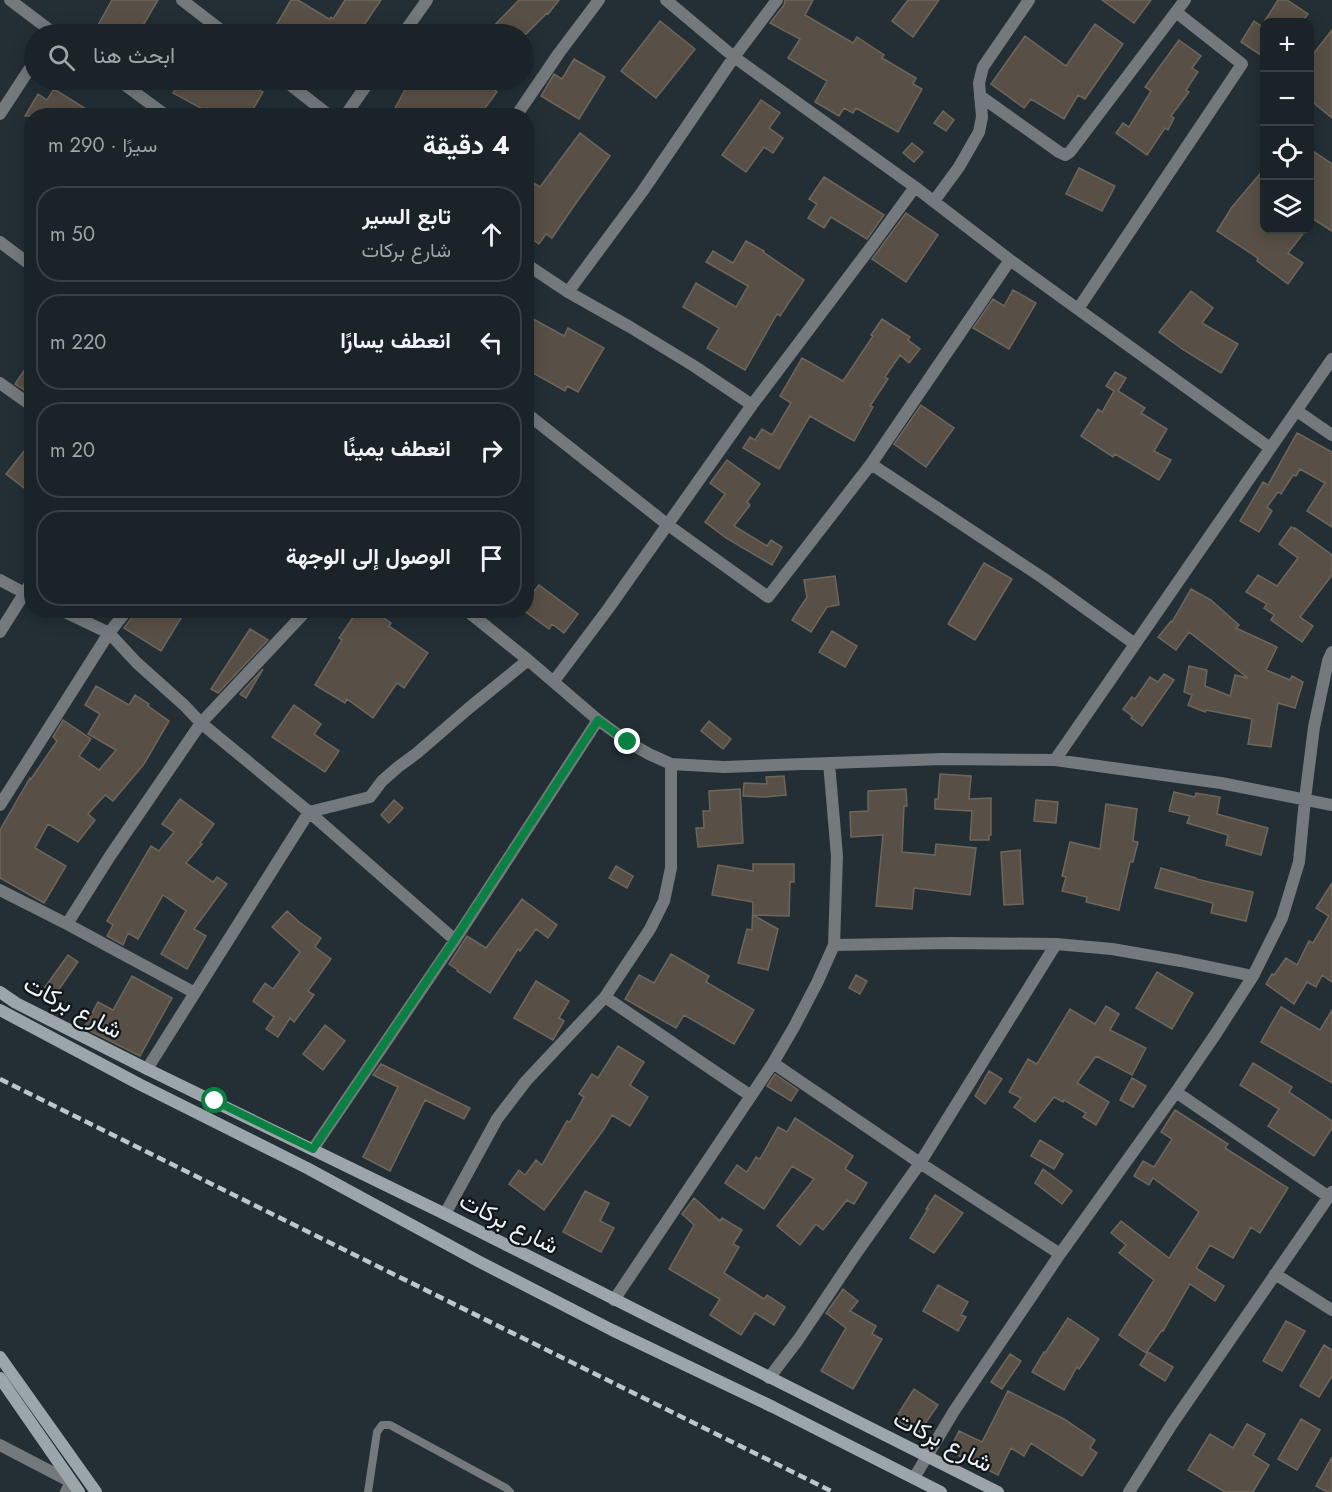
<!DOCTYPE html>
<html lang="ar">
<meta charset="utf-8">
<style>
body{margin:0;font-family:Jost,Vazirmatn,sans-serif;background:#232b30;color:#f1f3f6;direction:rtl}
.controls{position:absolute;right:18px;top:18px;display:grid;overflow:hidden;border-radius:12px;box-shadow:0 3px 15px #0003}
.controls button{width:54px;height:54px;display:grid;place-items:center;padding:0;border:0;border-bottom:2px solid #384045;background:#1a2328;color:#f1f3f6;font:30px sans-serif}
.stop{position:absolute;width:18px;height:18px;margin:-14px;border:4px solid #0b8043;border-radius:50%;background:#fff}
.stop.end{background:#0b8043;border-color:#fff;box-shadow:0 2px 6px #0008}
.list{margin:0;padding:0;list-style:none}
h2{display:flex;justify-content:space-between;align-items:center;height:78px;margin:0;padding:0 24px;font-size:26px}
h2 small{font-size:20px;font-weight:400;color:#9fa4a8}
.list li{display:grid;grid-template-columns:39px 1fr auto;gap:18px;align-items:center;box-sizing:border-box;height:96px;margin:0 12px 12px;padding:0 12px;border:2px solid #384045;border-radius:24px}
.list b{display:block;font-size:22px;white-space:nowrap}
.list p{margin:0;font-size:20px;white-space:nowrap;color:#9fa4a8}
.list em{font-size:20px;font-style:normal;color:#9fa4a8}
.icon{flex:none;width:33px;height:33px;fill:none;stroke:currentColor;stroke-width:2;stroke-linecap:round;stroke-linejoin:round}
.map{position:relative;flex:none;width:1332px;height:1492px;overflow:hidden;direction:ltr}
.search{position:absolute;background:#1a2328;box-shadow:0 3px 15px #0003;left:24px;top:24px;width:510px;height:66px;display:flex;align-items:center;gap:15px;box-sizing:border-box;padding:0 21px;border-radius:33px;color:#9fa4a8;font-size:22px}
.panel{position:absolute;background:#1a2328;box-shadow:0 3px 15px #0003;left:24px;top:108px;width:510px;height:510px;border-radius:24px;direction:rtl}
.map>svg:first-child{display:block}
.building{fill:#585046;stroke:#6e665b;stroke-width:1.5}
.lines{fill:none;stroke-linecap:round;stroke-linejoin:round}
.lane{stroke:#73797d;stroke-width:8}
.street{stroke:#73797d;stroke-width:12}
.secondary{stroke:#9ba5aa;stroke-width:12}
.rail{stroke:#bec6cb;stroke-width:4.5;stroke-dasharray:9 4.5;stroke-linecap:butt}
.route{stroke:#0b8043;stroke-width:8}
.labels{text-anchor:middle;stroke-width:4.5;stroke-linejoin:round;paint-order:stroke}
.street-label{font-size:24px;fill:#edf4f8;stroke:#111619}
</style>
<div class="map">
<svg width="1332" height="1492" viewBox="0 0 1332 1492">
<rect width="100%" height="100%" fill="#232f35"/>
<path class="building" d="M112 0H158L138 34H93Z
M291 0H298L329 19 331 17 333 19 345 0H381L358 34H271Z
M519 0H559L548 14 547 13 526 34H486Z
M785 0H813L805 15 853 43 857 37 884 55 882 58 916 78 913 84 922 89 898 132 856 108 853 113 844 108 839 116 815 102 827 81 788 58 800 39 770 23 784 5Z
M908 0H939L913 37 892 21Z
M1102 0H1151L1134 23Z
M1278 0H1287L1308 14 1302 22H1264Z
M660 21 695 49 656 98 621 71Z
M1254 21 1264 28V57L1241 42Z
M1095 24 1123 44 1085 99 1078 95 1064 119 1031 99 1024 108 991 84 1025 36 1066 66Z
M1332 30V118L1310 100V58Z
M1179 40 1201 56 1192 68 1198 72 1186 90 1189 92 1171 116 1174 118 1168 130 1165 128 1147 155 1116 133 1123 123 1129 127 1151 91 1145 87Z
M574 59 605 77 579 119 541 96 554 74 562 79Z
M180 80H241L263 92 249 116H246L238 111 235 116H219L207 108 206 111 173 93Z
M410 80H482L497 92 479 116H391Z
M54 89 97 116H25L38 94 47 100Z
M761 100 780 113 769 128 783 138 773 153 764 147 746 172 722 155Z
M943 111 954 120 946 131 934 123Z
M580 133 610 156 576 203 552 238 546 234 539 244 526 235V178L540 187Z
M912 143 923 152 914 162 903 153Z
M1310 149 1332 164V231L1310 217Z
M1079 168 1115 186 1102 211 1066 194Z
M1264 169V230H1306L1288 253 1303 263 1288 284 1257 261 1258 258 1217 231 1232 207Z
M824 177 884 215 867 239 831 217 824 228 808 218 817 204 809 199Z
M906 213 938 235 906 282 872 259Z
M746 241 764 251 763 252 804 280 780 316 777 314 745 370 707 348 719 328 683 307 696 283 736 307 748 286 706 262 713 251 733 263Z
M1013 290 1036 303 1009 349 973 328 993 299 1004 306Z
M1191 291 1213 308 1202 323 1238 344 1221 373 1182 349 1159 332Z
M526 315 564 336 568 328 604 348 578 392 567 386 565 391 526 369Z
M882 319 910 337 908 340 920 349 909 363 900 355 885 377 888 379 870 406 873 407 854 441 810 416 779 469 743 448 750 437 755 440 762 429 772 435 791 403 780 396 802 358 843 381 873 336 871 335Z
M32 359V395L15 384Z
M1115 372 1126 378 1118 391 1145 408 1141 413 1167 429 1154 451 1171 460 1159 480 1115 454 1113 457 1081 436 1098 409 1102 412 1114 391 1106 386Z
M921 405 954 428 926 467 894 444Z
M1297 433 1332 452V527L1307 511 1325 483 1300 469 1296 476 1293 475 1281 494 1278 492 1267 507 1272 511 1259 532 1240 521 1263 482 1268 485Z
M32 441V494L6 474Z
M727 460 760 484 747 502 750 505 734 526 767 546 771 540 782 547 772 565 726 538 705 522 725 494 710 483Z
M1291 527 1295 529V528L1332 555V575L1300 617 1313 626 1302 642 1271 620 1274 615 1264 608 1267 604 1246 592 1258 575 1277 586 1298 558 1279 544Z
M984 563 1012 579 975 640 948 624Z
M835 576 839 605 827 607 811 632 792 620 807 597 804 580Z
M539 585 578 614 564 633 552 624 549 629 526 612V601Z
M1191 589 1211 600 1230 617 1239 625 1236 628 1277 647 1266 670 1290 680 1292 676 1303 682 1295 708 1278 703 1271 747 1248 744 1252 719 1206 710 1205 712 1188 705 1192 695 1184 692 1189 666 1207 670 1205 686 1230 696 1235 675 1248 678 1189 632 1176 650 1158 637 1171 621 1172 622Z
M135 610H186L161 651 124 628 134 615Z
M358 610H372L391 623 389 626 428 653 404 688 397 683 373 718 347 699 345 703 315 685 342 640 339 638Z
M250 629 268 640 218 693 211 689Z
M832 631 857 646 845 667 819 652Z
M263 669 246 698 240 694Z
M1164 674 1174 680 1142 726 1131 718 1132 716 1123 709 1132 697 1135 699 1150 677 1158 682Z
M96 686 129 705 135 695 149 704 148 706 169 721 144 764 113 801 105 795 88 814 95 820 78 842 48 824 35 848 66 866 44 903 0 878V830L30 778 31 779 57 741 53 737 63 720 91 739 79 756 99 770 116 750 88 734 100 714 85 705Z
M294 705 321 724 314 734 339 751 325 772 272 737Z
M709 721 731 739 723 749 701 731Z
M940 774 971 776 969 799 991 798V835H989V840H970L972 811 935 809V799H938Z
M784 776 786 795 765 797 743 796 744 783 767 784 766 777Z
M740 789 743 843 698 847 696 828H704L703 811H710L709 791Z
M906 789 907 806H904L902 852 935 855 936 844 976 848 970 895 914 888 912 909 876 906 883 835 851 837 850 812 868 811V791Z
M1174 792 1195 797 1196 793 1220 797 1217 814 1268 828 1261 855 1226 845 1228 835 1187 823 1190 816 1169 811Z
M180 799 214 824 200 843 202 844 186 863 213 882 217 877 227 884 194 929 206 936 187 969 161 954 186 911 163 895 138 939 128 933 123 945 107 936 113 925 107 921 151 846 159 851 174 832 162 824Z
M394 800 403 808 389 823 381 815Z
M1036 800 1058 802 1056 823 1034 821Z
M1106 804 1137 809 1133 841 1138 842 1133 862H1130L1119 910 1086 902 1087 897 1062 891 1066 877 1062 876 1070 842 1100 849Z
M1020 850 1023 904 1004 905 1001 852Z
M753 864H794V882H790L789 916 753 915 778 929 768 970 738 963 747 929 752 930 753 902 712 895 718 865 753 871Z
M616 866 633 876 627 888 609 878Z
M1161 868 1196 878V879L1253 892 1246 921 1211 913 1213 903 1155 888Z
M1332 883V982L1322 975 1316 987 1307 982 1294 1004 1266 984 1272 974 1274 975 1286 958 1297 965 1309 941 1313 943 1329 916 1316 908Z
M522 899 557 925 548 938 536 929 520 951 518 949 490 993 457 971 458 970 449 964 467 936 486 948Z
M287 911 299 922 321 938 315 947 331 959 308 991 314 995 294 1022 290 1018 278 1037 266 1029 274 1017 253 1001 265 983 273 989 300 952 272 927Z
M671 954 709 976 706 982 754 1010 734 1044 684 1015 676 1028 625 999 639 975 654 983Z
M68 955 78 962 55 995 45 987Z
M1157 972 1193 993 1172 1029 1136 1008Z
M856 975 867 981 860 994 849 988Z
M132 976 172 998 140 1056 84 1028 98 1002 113 1010Z
M536 981 569 1001 559 1018 564 1021 553 1040 514 1018Z
M1106 1006 1119 1014 1110 1030 1146 1048 1132 1075 1096 1056 1077 1083 1109 1102 1096 1125 1083 1117 1086 1113 1064 1100 1063 1102 1054 1097 1035 1122 1014 1107 1021 1098 1009 1092 1028 1059 1037 1064 1070 1009 1095 1024Z
M1281 1007 1320 1030 1332 1010V1083L1261 1042Z
M325 1025 345 1041 323 1070 303 1054Z
M618 1046 644 1062 630 1085 648 1097 630 1126 612 1115 604 1129 544 1210 509 1184 519 1170 525 1175 536 1160 542 1165 567 1121 570 1122 584 1097 579 1094 592 1074 598 1078Z
M1253 1063 1292 1087 1289 1092 1332 1121V1128L1314 1156 1268 1126 1279 1109 1240 1085Z
M381 1064 470 1108 464 1119 425 1100 390 1171 363 1157 398 1087 373 1075Z
M989 1071 1002 1079 985 1104 975 1096Z
M775 1074 798 1090 791 1101 767 1086Z
M1132 1078 1146 1086 1133 1107 1120 1100Z
M1175 1110 1228 1144 1225 1148 1288 1188 1260 1233 1251 1227 1233 1258 1210 1245 1196 1268 1224 1286 1215 1301 1190 1284 1163 1331 1162 1330 1146 1353 1119 1335 1154 1280 1119 1253 1126 1245 1111 1233 1121 1221 1169 1258 1199 1212 1153 1178 1149 1185 1134 1176 1143 1161 1154 1167 1172 1139 1161 1132Z
M795 1118 853 1156 845 1169 867 1183 854 1204 847 1200 823 1230 816 1224 800 1245 777 1226 814 1179 792 1166 764 1209 725 1183 737 1165 747 1172 756 1157 760 1159 778 1127 787 1132Z
M1040 1140 1063 1154 1054 1169 1031 1156Z
M1043 1169 1072 1191 1062 1204 1035 1183Z
M585 1191 609 1203 600 1221 614 1228 601 1252 563 1232Z
M935 1195 963 1213 934 1253 910 1238 928 1209H926Z
M694 1198 720 1221 722 1218 742 1230 733 1244 739 1247 724 1273 764 1299 767 1295 785 1307 774 1325 755 1313 741 1335 710 1315 720 1299 669 1269 694 1225 682 1214Z
M938 1285 968 1302 961 1315 966 1317 958 1331 923 1311Z
M843 1289 858 1301 850 1311 876 1326 872 1334 882 1339 853 1389 821 1371 846 1328 826 1313Z
M1068 1318 1099 1339 1079 1369 1077 1367 1064 1390 1032 1372 1044 1352 1045 1353Z
M1286 1321 1305 1331 1282 1371 1263 1361Z
M1324 1345 1332 1350V1376L1319 1397 1300 1386Z
M1148 1352 1173 1367 1165 1381 1140 1365Z
M1010 1354 1021 1361 1002 1389 991 1382Z
M914 1389 938 1405 918 1434 895 1419Z
M1008 1391 1064 1419 1095 1440 1090 1448 1097 1453 1082 1476 1031 1443 1024 1456 1011 1448 998 1475 949 1451 959 1431 982 1442Z
M1301 1419 1320 1430 1297 1470 1278 1459Z
M1247 1424 1265 1434 1253 1455 1269 1465 1253 1492H1225L1188 1470 1210 1434 1233 1448Z
M1332 1457V1492H1327L1316 1486Z"/>
<g class="lines">
<path class="lane" d="M368 1492 377 1432 382 1425H390L506 1488 510 1492"/>
<path class="street" d="M10 0 55 34
M182 0 226 34
M666 0 734 57 915 187 1010 260 1270 448
M403 34 427 0
M118 80 167 116
M284 80 330 116
M980 96 1059 152 1065 155 1070 152 1185 0
M0 114 34 62
M345 116 370 80
M516 116 559 53 599 0
M934 201 959 167 979 132 982 117 979 83 983 67 1029 0
M0 242 32 266
M526 264 568 292 630 327 694 366 752 405
M568 292 642 192 734 57 777 0
M1078 309 1242 64 1176 12
M0 383 32 406
M1297 411 1332 435
M526 413 668 525 768 597 871 464 1010 260
M871 464 1043 578 1135 644
M0 580 32 597
M61 610 109 633 137 663 184 705 201 723 309 812 455 940
M466 610 528 660 598 720 628 742 649 754 671 764 724 767 942 759 1055 760 1221 783 1332 805
M0 632 32 581
M554 681 608 609 752 405 874 243 915 187
M1055 760 1332 359
M0 805 109 633 127 610
M0 890 67 924 195 993
M67 924 110 856 201 723 307 610
M834 945 951 943 1056 944 1112 949 1181 961 1253 976
M605 997 751 1096
M773 1063 920 1163 1060 1254
M147 1069 309 812 370 797 382 781 398 767 417 753 469 708 528 660
M1176 1092 1329 1197
M313 1149 455 940 598 720
M445 1214 497 1119 526 1081 605 997 650 929 664 901 671 868V764
M1275 1274 1332 1310
M614 1300 773 1063 794 1027 817 983 834 945 837 856 829 763
M769 1378 798 1340 855 1255 920 1163 1056 944
M0 1445 71 1482 66 1492
M914 1478 954 1411 1060 1254 1176 1092 1215 1035 1253 976 1282 918 1299 862 1305 799 1314 727 1328 661 1332 652
M1129 1492 1172 1424 1332 1192"/>
<path class="secondary" d="M0 992 16 1003 147 1069 445 1214 998 1492
M0 1010 139 1084 307 1168 478 1261 612 1330 773 1407 941 1492
M0 1357 96 1492
M0 1378 79 1492"/>
<path class="rail" d="M0 1079 833 1492"/>
</g>
<g class="lines">
<path class="route" d="M215 1101 313 1149 455 939 598 720 628 742"/>
</g>
<g class="labels">
<g class="street-label">
<text transform="translate(73 1007) rotate(28)" y="8">شارع بركات</text>
<text transform="translate(509 1223) rotate(27)" y="8">شارع بركات</text>
<text transform="translate(943 1441) rotate(27)" y="8">شارع بركات</text>
</g>
</g>
</svg>
<div class="controls">
<button>+</button>
<button>−</button>
<button><svg class="icon" aria-label="locate" viewBox="0 0 24 24"><circle cx="12" cy="12" r="6"/><path d="M12 2v4M12 18v4M2 12h4M18 12h4"/></svg></button>
<button><svg class="icon" aria-label="layers" viewBox="0 0 24 24"><path d="M12 4l9 5-9 5-9-5zM3 14l9 5 9-5"/></svg></button>
</div>
<div class="stop" style="left:215px;top:1101px"></div>
<div class="stop end" style="left:628px;top:742px"></div>
<div class="search"><svg class="icon" aria-label="search" viewBox="0 0 24 24"><circle cx="10" cy="10" r="6"/><path d="M15 15l6 6"/></svg>ابحث هنا</div>
<section class="panel">
<h2>4 دقيقة<small>سيرًا · 290 m</small></h2>
<ul class="list">
<li><svg class="icon" aria-label="ahead" viewBox="0 0 24 24"><path d="M12 20V5M6 11l6-6 6 6"/></svg><div><b>تابع السير</b><p>شارع بركات</p></div><em>50 m</em></li>
<li><svg class="icon" aria-label="left" viewBox="0 0 24 24"><path d="M17 20v-9H6M10 6l-5 5 5 5"/></svg><div><b>انعطف يسارًا</b></div><em>220 m</em></li>
<li><svg class="icon" aria-label="right" viewBox="0 0 24 24"><path d="M7 20v-9h11M14 6l5 5-5 5"/></svg><div><b>انعطف يمينًا</b></div><em>20 m</em></li>
<li><svg class="icon" aria-label="arrive" viewBox="0 0 24 24"><path d="M6 21V4h12l-3 4 3 4H6"/></svg><div><b>الوصول إلى الوجهة</b></div></li>
</ul>
</section>
</div>
